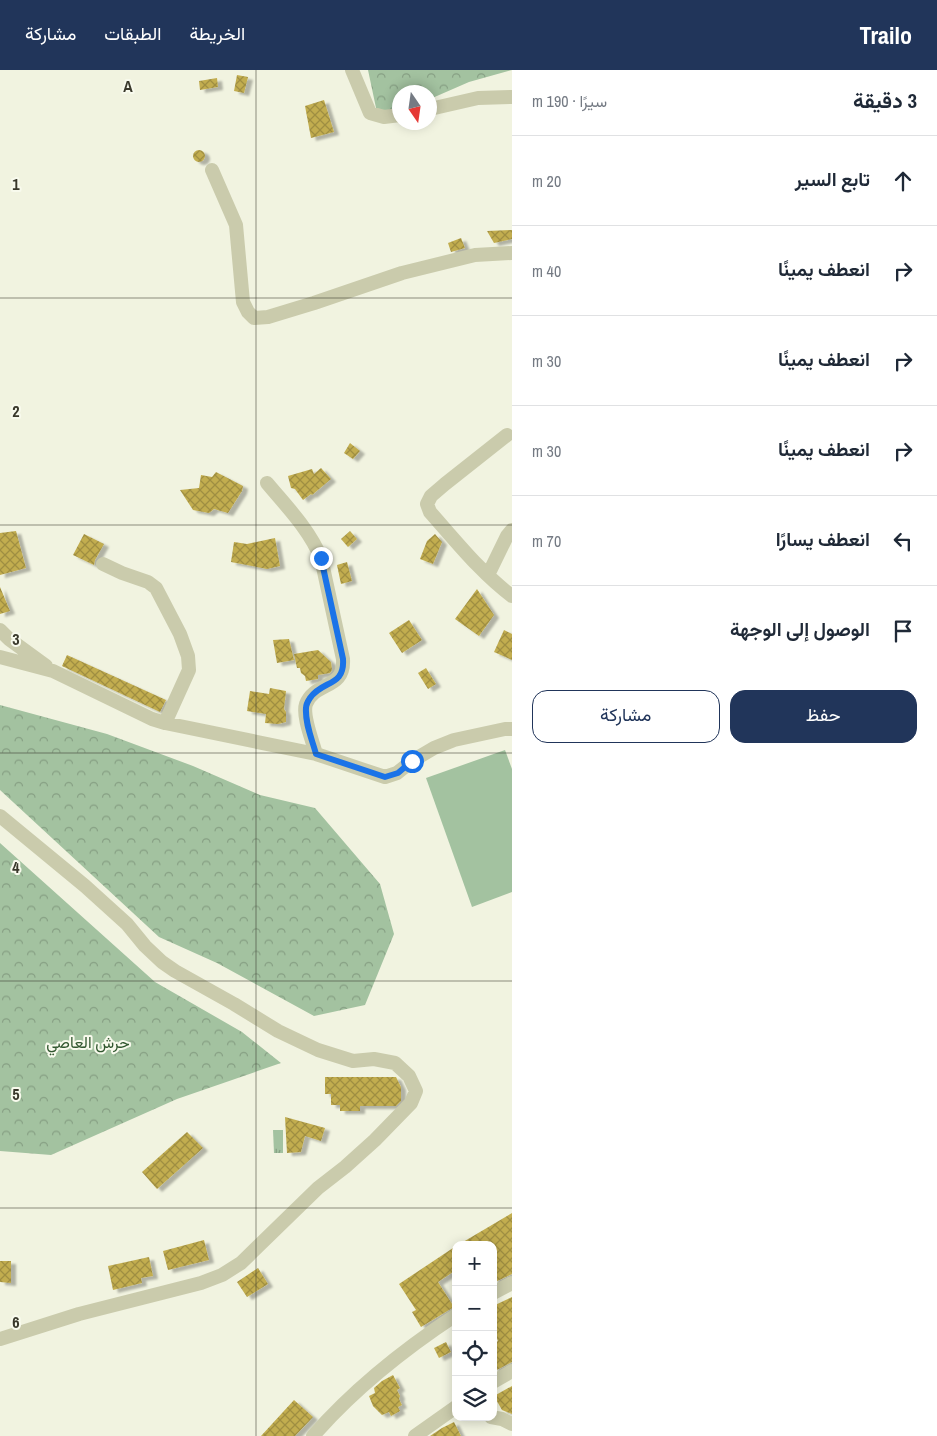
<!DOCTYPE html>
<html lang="ar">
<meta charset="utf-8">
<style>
body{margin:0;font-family:"Archivo Narrow",Vazirmatn,sans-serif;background:#f6f6f7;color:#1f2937;direction:rtl}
.controls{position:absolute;right:15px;bottom:15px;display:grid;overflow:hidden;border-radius:10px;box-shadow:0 2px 12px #0003}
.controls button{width:45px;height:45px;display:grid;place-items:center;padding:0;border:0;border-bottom:1px solid #e0e1e3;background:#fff;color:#1f2937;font:25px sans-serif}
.compass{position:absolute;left:392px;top:15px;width:45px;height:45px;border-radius:50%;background:#fff;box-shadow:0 2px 12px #0003;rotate:167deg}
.stop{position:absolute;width:15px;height:15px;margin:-11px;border:4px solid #1a73e8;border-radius:50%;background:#fff}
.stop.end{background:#1a73e8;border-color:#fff;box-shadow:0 1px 5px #0008}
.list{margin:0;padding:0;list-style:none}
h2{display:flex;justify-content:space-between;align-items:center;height:65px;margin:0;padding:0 20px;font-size:21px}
h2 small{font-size:16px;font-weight:400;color:#747a83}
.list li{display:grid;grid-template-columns:32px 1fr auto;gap:15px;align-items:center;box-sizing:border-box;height:90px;padding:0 20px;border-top:1px solid #e0e1e3}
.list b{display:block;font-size:19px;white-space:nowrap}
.list em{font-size:16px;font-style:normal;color:#747a83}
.actions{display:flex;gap:10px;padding:15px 20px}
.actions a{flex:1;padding:11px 0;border:1px solid #21355a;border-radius:15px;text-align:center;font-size:18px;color:#21355a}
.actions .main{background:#21355a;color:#fff}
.icon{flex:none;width:28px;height:28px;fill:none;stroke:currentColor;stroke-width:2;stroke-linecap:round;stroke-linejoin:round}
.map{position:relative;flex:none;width:512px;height:1366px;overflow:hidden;direction:ltr}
header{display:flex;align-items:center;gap:30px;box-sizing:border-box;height:70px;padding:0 25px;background:#21355a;color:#fff}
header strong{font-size:24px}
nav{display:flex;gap:28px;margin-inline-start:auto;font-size:18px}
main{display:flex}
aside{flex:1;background:#fff}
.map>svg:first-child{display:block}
.grass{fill:#a3c2a0}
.forest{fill:url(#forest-crowns)}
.park{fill:url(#park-tufts)}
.building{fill:url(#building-cross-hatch);filter:url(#shadow)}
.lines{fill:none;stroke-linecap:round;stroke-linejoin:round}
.minor{stroke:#cacbac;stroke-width:14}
.route{stroke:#1a73e8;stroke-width:6}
.grid{fill:none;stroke:#39382b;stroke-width:1;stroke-opacity:0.55}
.labels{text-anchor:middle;stroke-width:4;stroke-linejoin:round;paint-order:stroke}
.park-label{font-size:16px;fill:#31572f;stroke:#f8faed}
.grid-label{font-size:16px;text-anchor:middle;font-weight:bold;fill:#39382b;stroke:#f8faed;stroke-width:4;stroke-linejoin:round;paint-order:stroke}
</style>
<header>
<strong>Trailo</strong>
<nav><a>الخريطة</a><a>الطبقات</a><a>مشاركة</a></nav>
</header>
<main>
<aside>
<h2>3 دقيقة<small>سيرًا · 190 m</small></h2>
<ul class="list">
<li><svg class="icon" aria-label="ahead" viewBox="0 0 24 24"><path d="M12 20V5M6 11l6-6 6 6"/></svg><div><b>تابع السير</b></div><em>20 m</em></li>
<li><svg class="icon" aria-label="right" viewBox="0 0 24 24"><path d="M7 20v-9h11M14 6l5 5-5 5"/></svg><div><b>انعطف يمينًا</b></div><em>40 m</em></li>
<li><svg class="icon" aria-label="right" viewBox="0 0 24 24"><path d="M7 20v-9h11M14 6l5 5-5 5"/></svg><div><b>انعطف يمينًا</b></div><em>30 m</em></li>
<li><svg class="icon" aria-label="right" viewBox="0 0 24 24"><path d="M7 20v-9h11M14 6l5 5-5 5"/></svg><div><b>انعطف يمينًا</b></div><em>30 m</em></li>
<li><svg class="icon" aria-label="left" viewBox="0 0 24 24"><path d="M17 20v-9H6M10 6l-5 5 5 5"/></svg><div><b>انعطف يسارًا</b></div><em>70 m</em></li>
<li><svg class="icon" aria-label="arrive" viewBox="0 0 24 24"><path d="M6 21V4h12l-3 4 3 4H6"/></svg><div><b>الوصول إلى الوجهة</b></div></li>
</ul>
<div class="actions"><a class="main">حفظ</a><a>مشاركة</a></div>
</aside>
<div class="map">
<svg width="512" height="1366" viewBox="0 0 512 1366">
<defs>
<pattern id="forest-crowns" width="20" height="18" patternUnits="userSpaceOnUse" patternTransform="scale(1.25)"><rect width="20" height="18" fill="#a3c2a0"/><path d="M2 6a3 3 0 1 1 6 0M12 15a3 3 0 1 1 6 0" fill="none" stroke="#869f83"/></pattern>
<pattern id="park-tufts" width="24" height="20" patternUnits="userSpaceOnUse" patternTransform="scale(1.25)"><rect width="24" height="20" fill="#a3c2a0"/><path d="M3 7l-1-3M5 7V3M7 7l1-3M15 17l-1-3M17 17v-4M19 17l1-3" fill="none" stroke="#869f83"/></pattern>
<pattern id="building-cross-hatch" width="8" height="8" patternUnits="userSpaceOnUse" patternTransform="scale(1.25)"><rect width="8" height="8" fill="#c2ad4f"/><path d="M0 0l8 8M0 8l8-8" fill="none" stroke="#9f8e42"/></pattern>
<filter id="shadow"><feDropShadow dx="5" dy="3" stdDeviation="1" flood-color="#0004"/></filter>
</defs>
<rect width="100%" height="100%" fill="#f1f3e0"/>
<path class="grass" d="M505 680 512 699V822L472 837 426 708Z"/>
<path class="forest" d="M368 0H512L469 12 430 29V22H400L399 43 379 52Z
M0 635 107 664 193 696 260 725 315 738 380 814 394 864 365 935 314 946 217 893 159 867 0 720Z
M0 773 155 912 242 962 281 993 177 1029 51 1085 0 1081Z"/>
<path class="park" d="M273 1060H283V1083H274Z"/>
<path class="building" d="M237 5 248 7 244 23 234 21Z
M217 8 218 17 200 20 199 11Z
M324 30 334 62 311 68 305 36Z
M193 86a6 6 0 1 1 12 0a6 6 0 1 1-12 0Z
M512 160V169L494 173 487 161Z
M461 168 465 178 451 182 448 173Z
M350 373 360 381 353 389 344 383Z
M321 398 331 409 312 425 311 424 303 430 295 419 291 418 288 406 312 399 314 404Z
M216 402 243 416 242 421 228 443 214 439 209 443 193 440 180 420 199 418 201 405 212 407Z
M16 461 26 498 0 505V463Z
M350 461 357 469 348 477 341 469Z
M84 464 104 474 95 490 94 495 73 485Z
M435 464 442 472 433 494 420 489 427 471Z
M275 468 280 496 267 499 231 492 234 472 247 474Z
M347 492 352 511 341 514 337 495Z
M0 517 10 541 0 544Z
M477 519 494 545 479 566 455 549Z
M409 550 422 570 402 583 389 563Z
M504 560 512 564V590L494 582Z
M289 569 294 590 277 593 273 570Z
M318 580 331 592 332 600 330 603 318 605V609L306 611 305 606 301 603 300 598H297L294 584Z
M67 585 166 630 160 642 62 596Z
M426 598 436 614 428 619 418 603Z
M270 618 286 621 284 639 286 642V652L278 654 265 653 266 644 247 641 250 621 269 624Z
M325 1007H396L401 1017V1031L396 1036H360V1041H340V1035H331V1024H325Z
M285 1047 325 1058 321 1071 305 1066 301 1082 287 1083Z
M187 1062 203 1078 157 1119 142 1102Z
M512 1143V1204L493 1213V1175H458Z
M204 1170 209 1190 168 1200 163 1181Z
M456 1176V1200L438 1212 454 1237 421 1257 412 1242 416 1240 399 1214Z
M149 1187 153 1206 141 1208 142 1213 113 1220 108 1196Z
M0 1191H11V1213L0 1212Z
M258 1198 268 1214 247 1227 237 1212Z
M512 1227V1292L495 1301 493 1298V1274L498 1271 493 1260V1236Z
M446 1272 451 1282 439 1288 434 1278Z
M393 1305 400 1318 397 1320 400 1326 399 1329 402 1335 398 1337 400 1341 391 1346 389 1342 382 1345 373 1336 369 1326 375 1323 374 1318 382 1311Z
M512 1316V1344L502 1340 494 1326Z
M294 1330 313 1347 295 1366H261Z
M454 1352 461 1366H430L442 1358Z"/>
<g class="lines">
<path class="minor" d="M352 0 370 43 384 47 400 45
M430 39 478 28 512 27
M212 100 236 155 243 232 248 242 254 248 268 247 314 233 402 203 475 185 512 183
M507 365 445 414 431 426 427 434 430 442C455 470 482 504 512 526
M267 413C287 437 309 459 321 488L343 589C345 620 315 611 306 634 302 646 313 672 316 684
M103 494 122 503 148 512 156 518 180 564 188 586 189 600 165 653
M488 505 507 466 512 460
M0 560 9 569 46 596
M0 587 53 601 152 649 165 653 316 684 385 707 397 703 412 691 434 678 454 670 505 659H512
M0 746 85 816 127 854 145 876 162 892 175 901 234 934 278 961 318 980 353 991 374 989 395 993 409 1006 416 1021 411 1033 375 1070 345 1097 318 1118 241 1193 222 1205 201 1213 79 1244 0 1269
M493 1223 512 1213
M493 1312 512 1301
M491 1347 502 1349 512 1354
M313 1366C354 1319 403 1280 456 1245
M415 1366 456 1337"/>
</g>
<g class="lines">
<path class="route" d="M321 488 343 589C345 617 322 610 310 628 308 631 306 634 306 638 305 654 312 669 316 684L385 707 398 703 412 691"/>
</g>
<path class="grid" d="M256 0V1366M0 228H512M0 455H512M0 683H512M0 911H512M0 1138H512"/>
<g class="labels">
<g class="park-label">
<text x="88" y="978">حرش العاصي</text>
</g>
</g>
<g class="grid-label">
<text x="128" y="22">A</text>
<text x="16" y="120">1</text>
<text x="16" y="347">2</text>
<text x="16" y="575">3</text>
<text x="16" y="803">4</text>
<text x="16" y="1030">5</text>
<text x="16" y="1258">6</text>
</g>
</svg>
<div class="controls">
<button>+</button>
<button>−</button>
<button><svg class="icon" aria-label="locate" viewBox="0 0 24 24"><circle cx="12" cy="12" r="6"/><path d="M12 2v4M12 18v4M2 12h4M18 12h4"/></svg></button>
<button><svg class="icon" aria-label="layers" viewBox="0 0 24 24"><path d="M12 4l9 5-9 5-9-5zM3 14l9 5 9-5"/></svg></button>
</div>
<svg class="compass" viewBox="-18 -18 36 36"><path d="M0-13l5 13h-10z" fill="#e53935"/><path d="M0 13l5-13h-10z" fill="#747a83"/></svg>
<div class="stop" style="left:412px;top:691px"></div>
<div class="stop end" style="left:321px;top:488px"></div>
</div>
</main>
